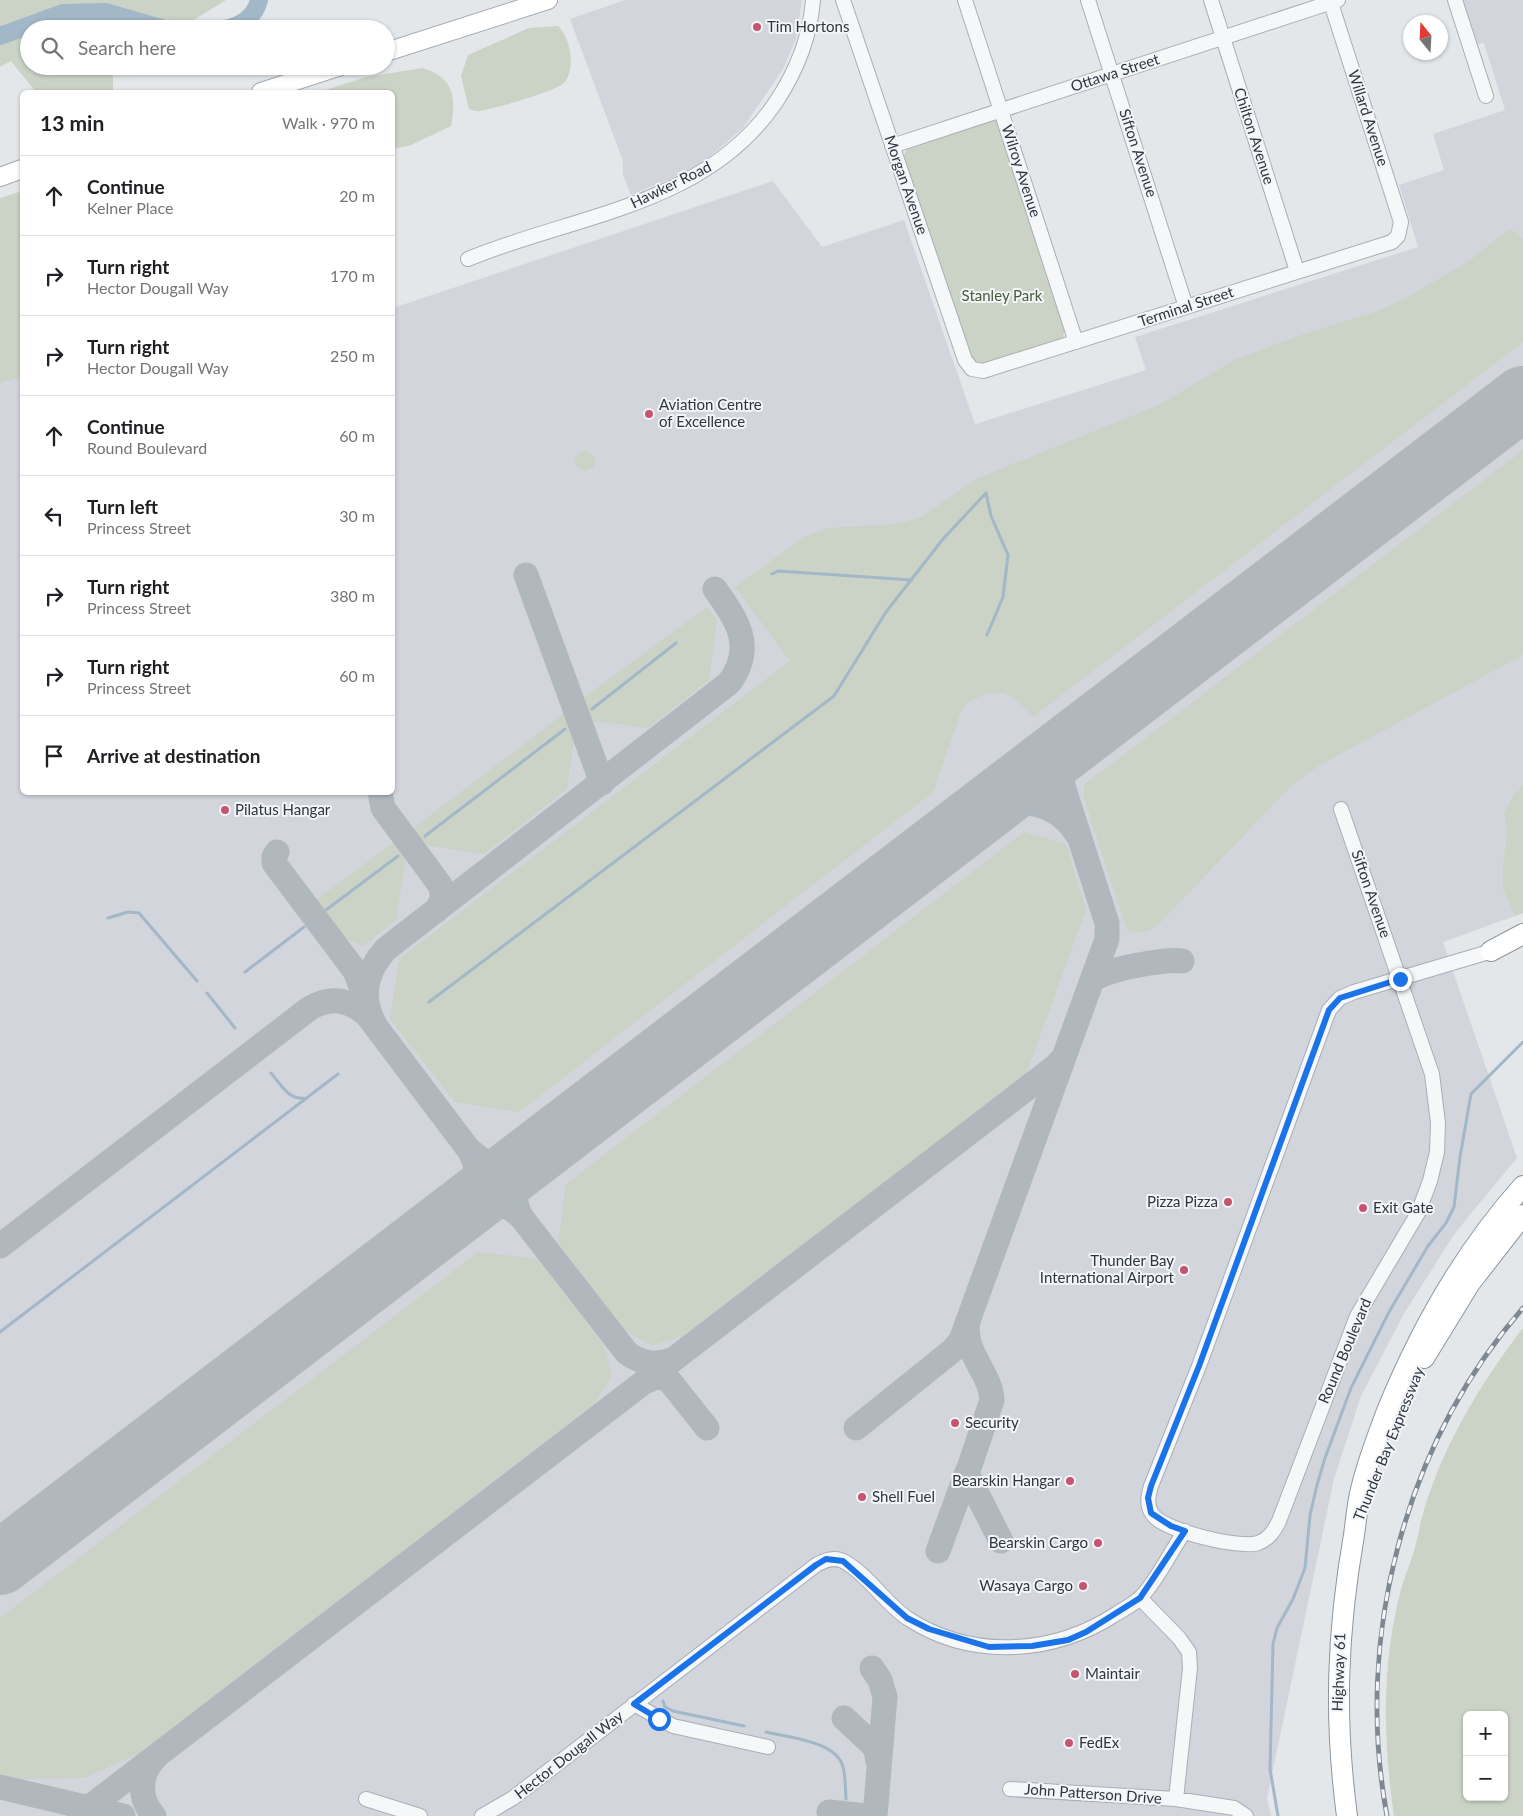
<!DOCTYPE html>
<meta charset="utf-8">
<style>
body{margin:0;font-family:Lato,sans-serif;background:#f2f2f2;color:#202124}
.controls{position:absolute;right:15px;bottom:15px;display:grid;overflow:hidden;border-radius:8px;box-shadow:0 1px 4px #0004}
.controls button{width:45px;height:45px;display:grid;place-items:center;padding:0;border:0;border-bottom:1px solid #e0e0e0;background:#fff;color:#202124;font:25px sans-serif}
.compass{position:absolute;left:1403px;top:15px;width:45px;height:45px;border-radius:50%;background:#fff;box-shadow:0 1px 4px #0004;rotate:342deg}
.stop{position:absolute;width:15px;height:15px;margin:-11px;border:4px solid #1a73e8;border-radius:50%;background:#fff}
.stop.end{background:#1a73e8;border-color:#fff;box-shadow:0 1px 5px #0008}
.list{margin:0;padding:0;list-style:none}
h2{display:flex;justify-content:space-between;align-items:center;height:65px;margin:0;padding:0 20px;font-size:21px}
h2 small{font-size:16px;font-weight:400;color:#757577}
.list li{display:grid;grid-template-columns:32px 1fr auto;gap:15px;align-items:center;box-sizing:border-box;height:80px;padding:0 20px;border-top:1px solid #e0e0e0}
.list b{display:block;font-size:19px;white-space:nowrap}
.list p{margin:0;font-size:16px;white-space:nowrap;color:#757577}
.list em{font-size:16px;font-style:normal;color:#757577}
.icon{flex:none;width:28px;height:28px;fill:none;stroke:currentColor;stroke-width:2;stroke-linecap:round;stroke-linejoin:round}
.map{position:relative;flex:none;width:1523px;height:1816px;overflow:hidden}
.search{position:absolute;background:#fff;box-shadow:0 1px 4px #0004;left:20px;top:20px;width:375px;height:55px;display:flex;align-items:center;gap:12px;box-sizing:border-box;padding:0 18px;border-radius:28px;color:#757577;font-size:19px}
.panel{position:absolute;background:#fff;box-shadow:0 1px 4px #0004;left:20px;top:90px;width:375px;height:705px;border-radius:8px}
.map>svg:first-child{display:block}
.built{fill:#d2d6dc}
.green{fill:#cad3c5;fill-rule:evenodd}
.lines{fill:none;stroke-linecap:round;stroke-linejoin:round}
.stream{stroke:#a2b7c7;stroke-width:3}
.river{stroke:#a2b7c7;stroke-width:18}
.taxiway{stroke:#b0b8be;stroke-width:25}
.runway{stroke:#b0b8be;stroke-width:64}
.minor-casing{stroke:#a9aeb4;stroke-width:16}
.major-casing{stroke:#a4acb5;stroke-width:20}
.highway-casing{stroke:#8c96a0;stroke-width:22}
.minor{stroke:#f6f7f9;stroke-width:14}
.major{stroke:#fff;stroke-width:18}
.highway{stroke:#fff;stroke-width:20}
.rail-casing{stroke:#7e8893;stroke-width:5}
.rail{stroke:#f3f5f8;stroke-width:3;stroke-dasharray:9;stroke-linecap:butt}
.route{stroke:#1a73e8;stroke-width:6}
.poi-dot{fill:#c4546f;stroke:#f3f5f8;stroke-width:2}
.labels{text-anchor:middle;stroke-width:4;stroke-linejoin:round;paint-order:stroke}
.poi-label{font-size:15px;fill:#2d3641;stroke:#f3f5f8;text-anchor:start}
.street-label{font-size:15px;fill:#2d3641;stroke:#f3f5f8}
.park-label{font-size:15px;fill:#445c3b;stroke:#f3f5f8}
</style>
<div class="map">
<svg width="1523" height="1816" viewBox="0 0 1523 1816">
<rect width="100%" height="100%" fill="#e3e7ea"/>
<path class="built" d="M625 0H802L796 39 783 69 743 128 696 168 631 195 623 175V161L570 19Z
M1448 0H1523V786L1513 795 1504 813 1507 832 1503 861V890L1515 916 1443 942 1517 1158 1455 1233 1405 1312 1361 1396 1334 1479 1267 1798 1271 1816H0V384L22 376V792H392L393 308 773 181 822 247 904 220 975 424 979 423 1146 370 1135 337 1418 247 1399 185 1444 170 1433 134 1505 110 1484 43 1463 46Z"/>
<path class="green" d="M0 0H226L179 29H29V66H109L113 74V92H36L11 61 0 67Z
M558 26C571 38 576 69 564 83 556 91 494 109 480 111 476 112 473 110 469 109L461 76 468 55 529 28Z
M423 68C455 79 456 97 451 126L411 145 393 149 392 92H319L366 77Z
M997 117 1065 326 1063 339 983 365 971 360 967 354 904 155 908 146Z
M22 191V376L0 384V198Z
M1508 230 1515 231 1523 239V342L1033 717C1011 690 990 683 962 709L933 792 519 1112 455 1102 390 1019 399 959 790 661 735 587 804 537 829 528 897 524 921 517 978 478 1159 405 1234 360 1295 337 1378 311 1406 298 1469 261Z
M1523 450V655L1320 765 1293 784 1157 926C1145 933 1139 934 1127 930L1084 798V785Z
M575 461a10 10 0 1 1 20 0a10 10 0 1 1-20 0Z
M707 607 717 621 709 680 648 728 585 720 579 703 583 698Z
M567 711 575 733 567 789 484 854 424 845 412 829Z
M1523 786V913L1515 916 1503 890V861L1507 832 1504 813 1513 795Z
M1024 832 1066 844 1086 910 1026 1075 683 1336 651 1346 622 1328 558 1243 566 1184Z
M394 842 406 858 396 920 363 946 340 936 314 901Z
M478 1252 538 1259 603 1344 612 1377 595 1403 138 1754 84 1778 24 1779 0 1774V1618Z
M1523 1328V1816H1394C1383 1740 1381 1661 1402 1586 1405 1574 1411 1563 1414 1551 1418 1537 1420 1523 1424 1510 1444 1443 1481 1383 1523 1328ZM1467 1715H1504V1797H1467Z"/>
<g class="lines">
<path class="stream" d="M986 493 991 516 1008 555 1003 597 987 635
M772 574 778 571 912 580
M592 709 676 643
M425 836 565 729
M326 910 398 856
M108 918 128 912 139 913 197 981
M245 972 304 927
M207 993 235 1028
M429 1002 834 696 886 612 943 539 986 493
M271 1073C282 1086 289 1101 307 1098
M0 1332 338 1074
M663 1701 665 1707 673 1711 744 1726
M766 1732C787 1737 833 1741 842 1764 846 1774 845 1788 846 1799
M1278 1816 1270 1769 1273 1644 1277 1628 1293 1599 1305 1568 1310 1515 1317 1485 1325 1458 1351 1388 1389 1312 1428 1246 1446 1223 1454 1207 1460 1157 1471 1094 1523 1042"/>
<path class="river" d="M224 29C241 26 255 17 259 0
M0 36 63 13 105 12 164 29"/>
<path class="taxiway" d="M526 575 602 783
M380 792 383 808 440 885 443 897 437 910
M961 832C971 825 981 816 992 810 1021 794 1059 805 1076 833
M277 852 274 857V863L355 971 366 999
M1092 981C1100 970 1167 958 1182 961
M375 1025C360 998 366 971 386 949L729 683C756 647 737 620 715 589
M538 1155C517 1171 507 1193 522 1218L627 1353C642 1364 657 1366 674 1359
M453 1212C474 1196 484 1175 469 1150
M0 1246 310 1008C331 996 349 999 367 1015L469 1150 482 1160 494 1165 519 1162 597 1104
M396 1264C410 1253 424 1242 438 1231 465 1209 490 1186 522 1218
M968 1322C962 1351 991 1373 992 1400L967 1474 1001 1541
M643 1383 656 1377 668 1379 707 1428
M856 1428 953 1350 961 1340 1107 939V923L1063 786C1059 768 1066 753 1078 741L1147 689
M938 1551 967 1472
M872 1668 880 1680 885 1697 875 1816
M844 1718 875 1747 879 1765
M0 1787 123 1816
M829 1812 866 1816
M78 1816 1056 1066 1064 1057
M154 1816C138 1798 139 1775 155 1758"/>
<path class="runway" d="M0 1563 1523 398"/>
<defs>
<path id="minor" d="M843 0 965 360 972 369 983 371 1392 242 1398 236 1401 222 1330 0
M965 0 1076 342
M1088 0 1186 307
M1211 0 1297 271
M1455 0 1486 96
M892 146 1338 0
M468 259C574 215 706 206 776 102 796 72 810 37 813 0
M1341 809 1432 1074 1438 1123 1437 1152 1430 1181 1418 1213 1357 1316 1279 1521C1274 1531 1269 1539 1258 1543 1240 1549 1165 1531 1153 1515 1146 1506 1148 1496 1151 1486L1199 1366 1329 1010 1340 998 1354 992 1499 949
M1140 1598 1179 1638 1189 1652 1190 1668 1176 1799
M634 1704 673 1726 768 1747
M1010 1789 1176 1799 1234 1808 1246 1816
M366 1799 420 1816
M482 1816 513 1798 816 1565C825 1560 835 1556 845 1562 869 1576 884 1602 907 1618 971 1660 1053 1655 1116 1614 1124 1609 1134 1604 1141 1597 1159 1578 1170 1552 1185 1531"/>
<path id="major" d="M386 52 548 0
M261 92 341 66
M0 177 22 169"/>
<path id="highway" d="M1491 951 1523 934
M1424 1358 1470 1283 1523 1215
M1347 1816C1334 1718 1337 1632 1354 1535 1356 1521 1357 1507 1360 1494 1366 1465 1377 1438 1387 1411 1420 1330 1464 1252 1523 1186"/>
</defs>
<use href="#minor" class="minor-casing"/>
<use href="#major" class="major-casing"/>
<use href="#highway" class="highway-casing"/>
<use href="#minor" class="minor"/>
<use href="#major" class="major"/>
<use href="#highway" class="highway"/>
<defs>
<path id="rail" d="M1387 1816C1354 1638 1404 1445 1523 1308"/>
</defs>
<use href="#rail" class="rail-casing"/>
<use href="#rail" class="rail"/>
</g>
<g class="lines">
<path class="route" d="M659 1719 634 1704 816 1565 826 1559 843 1561 907 1618 929 1629 989 1647 1032 1646 1068 1640 1086 1632 1140 1598 1185 1531 1171 1526 1151 1513 1148 1498 1151 1486 1199 1366 1329 1010 1340 998 1400 979"/>
</g>
<g class="poi-dot">
<circle cx="757" cy="27" r="5"/>
<circle cx="649" cy="414" r="5"/>
<circle cx="225" cy="810" r="5"/>
<circle cx="1228" cy="1202" r="5"/>
<circle cx="1363" cy="1208" r="5"/>
<circle cx="1184" cy="1270" r="5"/>
<circle cx="955" cy="1423" r="5"/>
<circle cx="1070" cy="1481" r="5"/>
<circle cx="862" cy="1497" r="5"/>
<circle cx="1098" cy="1543" r="5"/>
<circle cx="1083" cy="1586" r="5"/>
<circle cx="1075" cy="1674" r="5"/>
<circle cx="1069" cy="1743" r="5"/>
</g>
<g class="labels">
<g class="poi-label">
<text x="767" y="32">Tim Hortons</text>
<text x="659" y="410">Aviation Centre<tspan x="659" dy="17">of Excellence</tspan></text>
<text x="235" y="815">Pilatus Hangar</text>
<text x="1218" y="1207" text-anchor="end">Pizza Pizza</text>
<text x="1373" y="1213">Exit Gate</text>
<text x="1174" y="1266" text-anchor="end">Thunder Bay<tspan x="1174" dy="17">International Airport</tspan></text>
<text x="965" y="1428">Security</text>
<text x="1060" y="1486" text-anchor="end">Bearskin Hangar</text>
<text x="872" y="1502">Shell Fuel</text>
<text x="1088" y="1548" text-anchor="end">Bearskin Cargo</text>
<text x="1073" y="1591" text-anchor="end">Wasaya Cargo</text>
<text x="1085" y="1679">Maintair</text>
<text x="1079" y="1748">FedEx</text>
</g>
<g class="street-label">
<text transform="translate(1115 73) rotate(-18)" y="5">Ottawa Street</text>
<text transform="translate(1368 118) rotate(72)" y="5">Willard Avenue</text>
<text transform="translate(1254 136) rotate(72)" y="5">Chilton Avenue</text>
<text transform="translate(1138 153) rotate(72)" y="5">Sifton Avenue</text>
<text transform="translate(1021 171) rotate(72)" y="5">Wilroy Avenue</text>
<text transform="translate(671 185) rotate(-26)" y="5">Hawker Road</text>
<text transform="translate(906 185) rotate(71)" y="5">Morgan Avenue</text>
<text transform="translate(1186 307) rotate(-18)" y="5">Terminal Street</text>
<text transform="translate(1371 894) rotate(71)" y="5">Sifton Avenue</text>
<text transform="translate(1345 1351) rotate(-67)" y="5">Round Boulevard</text>
<text transform="translate(1389 1444) rotate(-68)" y="5">Thunder Bay Expressway</text>
<text transform="translate(1339 1672) rotate(-88)" y="5">Highway 61</text>
<text transform="translate(569 1755) rotate(-38)" y="5">Hector Dougall Way</text>
<text transform="translate(1093 1794) rotate(4)" y="5">John Patterson Drive</text>
</g>
<g class="park-label">
<text x="1002" y="301">Stanley Park</text>
</g>
</g>
</svg>
<div class="controls">
<button>+</button>
<button>−</button>
</div>
<svg class="compass" viewBox="-18 -18 36 36"><path d="M0-13l5 13h-10z" fill="#e53935"/><path d="M0 13l5-13h-10z" fill="#757577"/></svg>
<div class="stop" style="left:659px;top:1719px"></div>
<div class="stop end" style="left:1400px;top:979px"></div>
<div class="search"><svg class="icon" aria-label="search" viewBox="0 0 24 24"><circle cx="10" cy="10" r="6"/><path d="M15 15l6 6"/></svg>Search here</div>
<section class="panel">
<h2>13 min<small>Walk · 970 m</small></h2>
<ul class="list">
<li><svg class="icon" aria-label="ahead" viewBox="0 0 24 24"><path d="M12 20V5M6 11l6-6 6 6"/></svg><div><b>Continue</b><p>Kelner Place</p></div><em>20 m</em></li>
<li><svg class="icon" aria-label="right" viewBox="0 0 24 24"><path d="M7 20v-9h11M14 6l5 5-5 5"/></svg><div><b>Turn right</b><p>Hector Dougall Way</p></div><em>170 m</em></li>
<li><svg class="icon" aria-label="right" viewBox="0 0 24 24"><path d="M7 20v-9h11M14 6l5 5-5 5"/></svg><div><b>Turn right</b><p>Hector Dougall Way</p></div><em>250 m</em></li>
<li><svg class="icon" aria-label="ahead" viewBox="0 0 24 24"><path d="M12 20V5M6 11l6-6 6 6"/></svg><div><b>Continue</b><p>Round Boulevard</p></div><em>60 m</em></li>
<li><svg class="icon" aria-label="left" viewBox="0 0 24 24"><path d="M17 20v-9H6M10 6l-5 5 5 5"/></svg><div><b>Turn left</b><p>Princess Street</p></div><em>30 m</em></li>
<li><svg class="icon" aria-label="right" viewBox="0 0 24 24"><path d="M7 20v-9h11M14 6l5 5-5 5"/></svg><div><b>Turn right</b><p>Princess Street</p></div><em>380 m</em></li>
<li><svg class="icon" aria-label="right" viewBox="0 0 24 24"><path d="M7 20v-9h11M14 6l5 5-5 5"/></svg><div><b>Turn right</b><p>Princess Street</p></div><em>60 m</em></li>
<li><svg class="icon" aria-label="arrive" viewBox="0 0 24 24"><path d="M6 21V4h12l-3 4 3 4H6"/></svg><div><b>Arrive at destination</b></div></li>
</ul>
</section>
</div>
